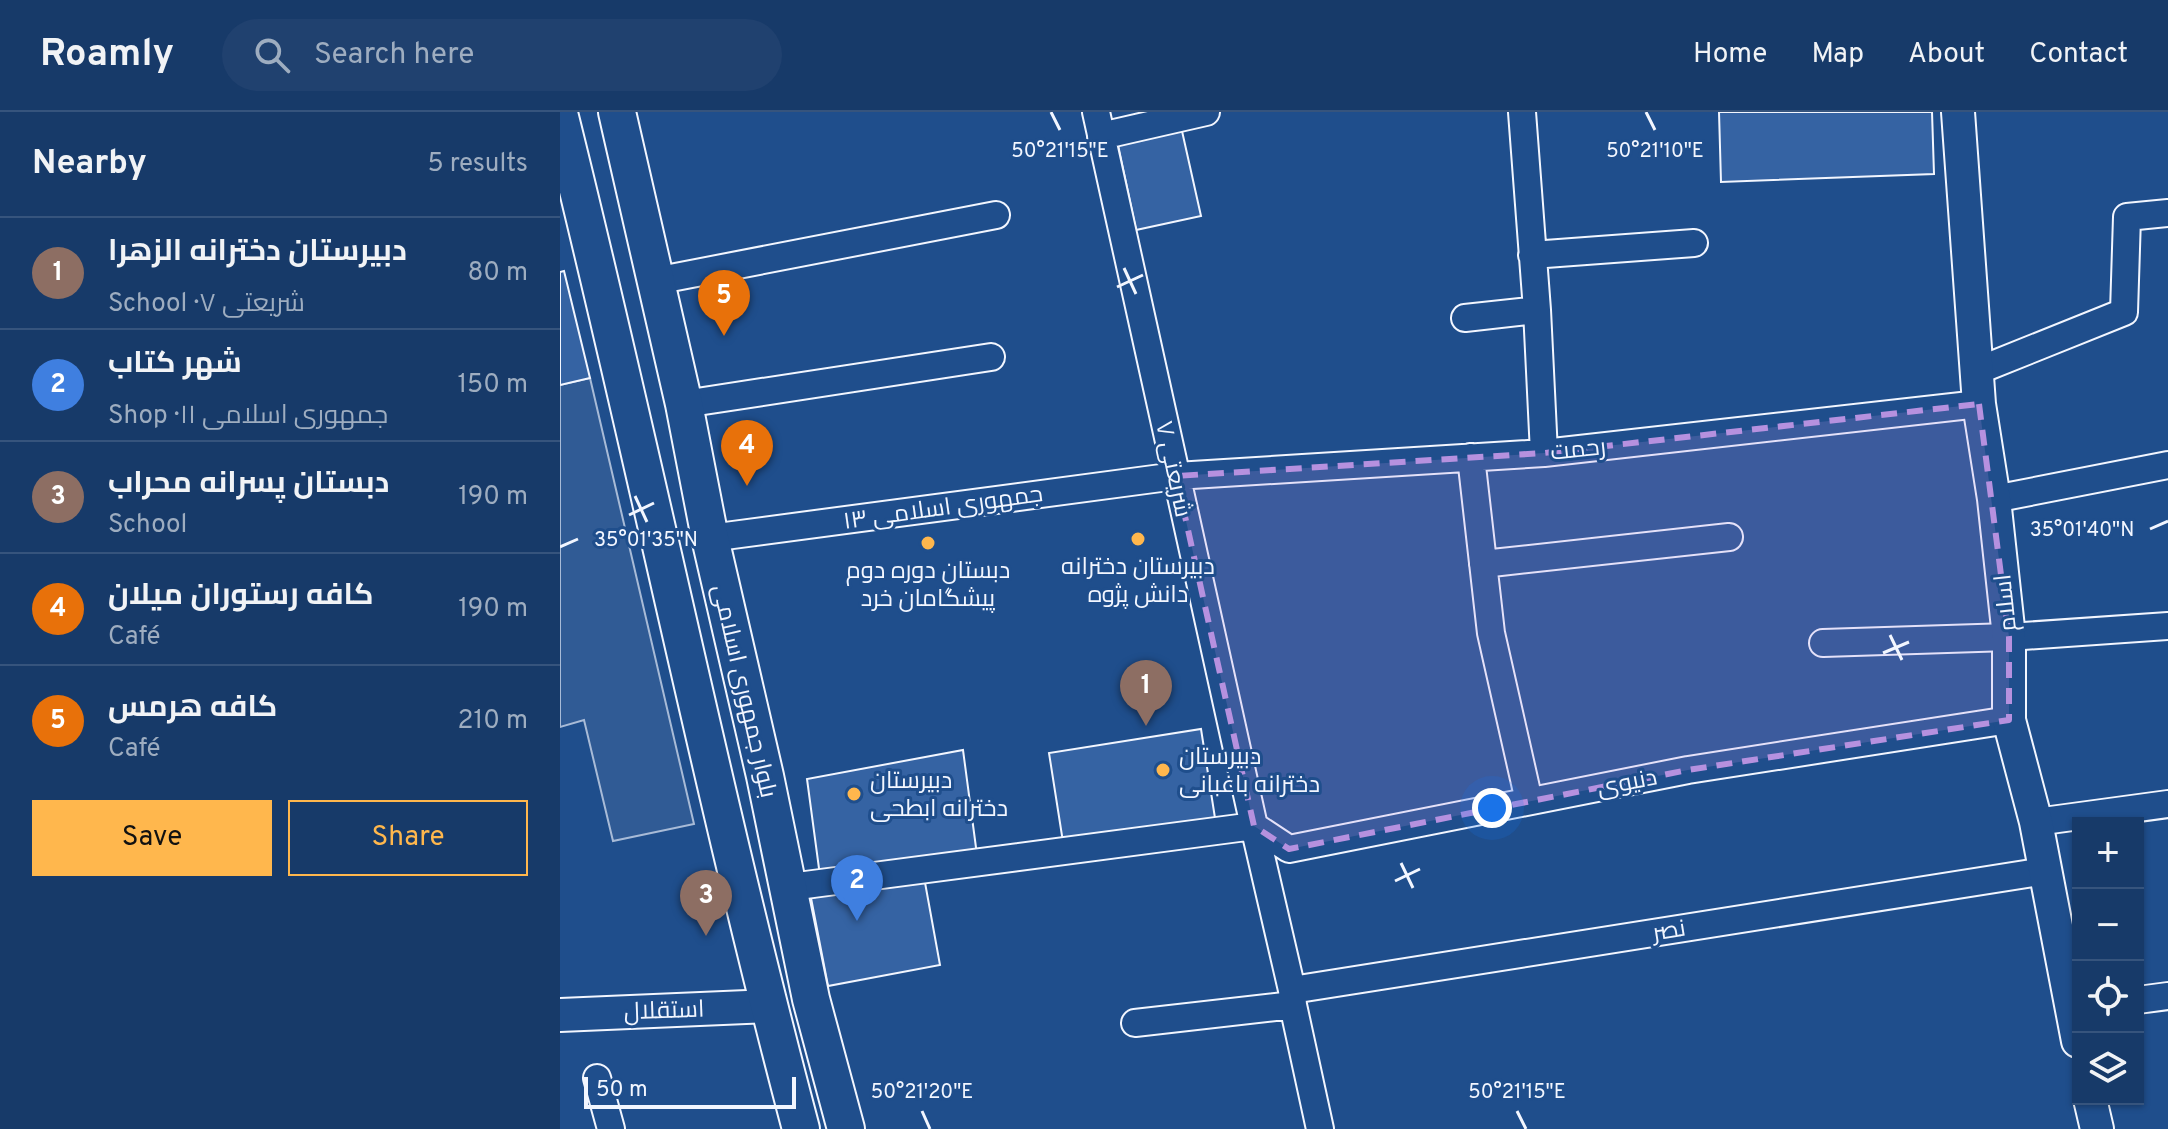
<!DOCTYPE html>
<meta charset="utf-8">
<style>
body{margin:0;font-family:Overpass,Cairo,sans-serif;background:#20416f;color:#f1f3f6}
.controls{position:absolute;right:24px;bottom:24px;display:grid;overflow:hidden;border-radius:0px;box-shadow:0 2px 6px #0004}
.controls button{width:72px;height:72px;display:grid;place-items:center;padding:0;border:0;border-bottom:2px solid #36547d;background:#173a69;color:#f1f3f6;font:40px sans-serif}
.scale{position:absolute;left:24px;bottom:20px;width:212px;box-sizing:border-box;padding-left:8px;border:4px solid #f2f6ff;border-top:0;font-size:22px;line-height:28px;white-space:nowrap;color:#f2f6ff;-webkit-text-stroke:6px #1f4e8c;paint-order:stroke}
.you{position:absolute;left:932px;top:696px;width:28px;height:28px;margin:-20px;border:6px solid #fff;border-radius:50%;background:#1a73e8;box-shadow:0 0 0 12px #1a73e833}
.badge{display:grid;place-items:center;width:52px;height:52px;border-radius:50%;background:#ffb74d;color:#fff;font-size:26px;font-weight:700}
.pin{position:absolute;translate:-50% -66px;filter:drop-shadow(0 2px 4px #0008)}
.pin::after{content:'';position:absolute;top:42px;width:28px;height:24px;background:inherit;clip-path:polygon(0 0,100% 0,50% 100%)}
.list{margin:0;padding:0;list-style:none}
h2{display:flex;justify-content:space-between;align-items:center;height:104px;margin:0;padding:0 32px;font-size:34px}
h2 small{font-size:26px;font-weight:400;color:#9eadc0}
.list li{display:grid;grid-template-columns:52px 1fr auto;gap:24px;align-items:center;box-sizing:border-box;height:112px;padding:0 32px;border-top:2px solid #36547d}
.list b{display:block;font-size:30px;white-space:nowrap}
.list p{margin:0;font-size:26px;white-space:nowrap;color:#9eadc0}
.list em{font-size:26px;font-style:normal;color:#9eadc0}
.actions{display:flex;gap:16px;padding:24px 32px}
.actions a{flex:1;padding:18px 0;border:2px solid #ffb74d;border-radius:0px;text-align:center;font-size:28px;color:#ffb74d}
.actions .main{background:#ffb74d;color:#111}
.icon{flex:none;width:44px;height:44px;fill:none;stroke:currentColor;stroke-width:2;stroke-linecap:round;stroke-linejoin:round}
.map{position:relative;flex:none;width:1608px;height:1017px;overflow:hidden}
header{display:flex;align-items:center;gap:48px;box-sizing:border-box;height:112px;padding:0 40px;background:#173a69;border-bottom:2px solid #36547d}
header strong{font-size:38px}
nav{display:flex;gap:44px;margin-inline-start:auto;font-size:28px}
.search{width:560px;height:72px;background:#20416f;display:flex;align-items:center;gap:20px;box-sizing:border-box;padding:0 28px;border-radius:44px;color:#9eadc0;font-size:30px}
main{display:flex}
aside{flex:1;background:#173a69}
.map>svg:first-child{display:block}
.built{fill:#305b95;stroke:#a8bbd7;stroke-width:2}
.building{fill:#3563a3;stroke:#f2f6ff;stroke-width:2}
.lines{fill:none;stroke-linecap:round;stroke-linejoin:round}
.minor-casing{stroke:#f2f6ff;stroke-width:30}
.tertiary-casing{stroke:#f2f6ff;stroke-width:36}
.secondary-casing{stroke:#f2f6ff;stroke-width:40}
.minor{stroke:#1f4e8c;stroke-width:26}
.tertiary{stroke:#1f4e8c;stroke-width:32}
.secondary{stroke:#1f4e8c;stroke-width:36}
.marked{fill:#b691df;fill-opacity:0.2;stroke:#b691df;stroke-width:6;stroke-dasharray:16 10;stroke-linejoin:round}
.ticks{fill:none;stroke:#f2f6ff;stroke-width:3}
.poi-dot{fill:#ffb74d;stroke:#1f4e8c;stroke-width:3}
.labels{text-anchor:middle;stroke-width:6;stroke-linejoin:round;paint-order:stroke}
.street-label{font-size:24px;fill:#f2f6ff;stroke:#1f4e8c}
.poi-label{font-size:24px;fill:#f2f6ff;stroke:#1f4e8c}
.ticks-label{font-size:20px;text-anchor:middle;fill:#f2f6ff;stroke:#1f4e8c;stroke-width:6;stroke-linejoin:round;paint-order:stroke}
</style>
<header>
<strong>Roamly</strong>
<div class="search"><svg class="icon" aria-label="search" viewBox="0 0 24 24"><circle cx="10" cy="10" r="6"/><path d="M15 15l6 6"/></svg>Search here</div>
<nav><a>Home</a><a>Map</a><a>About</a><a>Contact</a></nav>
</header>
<main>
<aside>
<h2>Nearby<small>5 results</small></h2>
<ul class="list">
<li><span class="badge" style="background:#8d6e63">1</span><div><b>دبیرستان دخترانه الزهرا</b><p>School · شریعتی ۷</p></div><em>80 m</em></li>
<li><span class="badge" style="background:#3f7fe0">2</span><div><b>شهر کتاب</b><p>Shop · جمهوری اسلامی ۱۱</p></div><em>150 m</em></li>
<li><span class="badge" style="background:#8d6e63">3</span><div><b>دبستان پسرانه محراب</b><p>School</p></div><em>190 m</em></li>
<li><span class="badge" style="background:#e8710a">4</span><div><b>کافه رستوران میلان</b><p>Café</p></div><em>190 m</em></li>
<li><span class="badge" style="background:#e8710a">5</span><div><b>کافه هرمس</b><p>Café</p></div><em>210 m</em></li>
</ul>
<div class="actions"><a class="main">Save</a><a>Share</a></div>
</aside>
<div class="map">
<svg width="1608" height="1017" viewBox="0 0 1608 1017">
<rect width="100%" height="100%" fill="#1f4e8c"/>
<path class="built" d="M30 266 134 712 53 729 24 608 0 615V273Z"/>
<path class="building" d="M1159 0H1372L1374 62 1161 70Z
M622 19 641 104 576 118 558 33Z
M4 159 30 266 0 273V160Z
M641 617 655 706 503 730 489 641Z
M403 638 417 743 260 764 247 667Z
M364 765 380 853 268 874 251 786Z"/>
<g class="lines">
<defs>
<path id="minor" d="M536 0 694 714 732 878 733 893 760 1017
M962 0 977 198 984 341
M541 24 646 0
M972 143 1134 131
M95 169 436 103
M905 206 977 198
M1417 259 1564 200 1567 105 1608 101
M124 292 431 245
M911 345 931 521 969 689
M1434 387 1608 353
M150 426 616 364 984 341 1419 292
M923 452 1169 425
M1263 531 1449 525 1608 514
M1476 710 1608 692
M694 714 729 737 1128 658 1449 608
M230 775 694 714
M732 878 1485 759
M1578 888 1608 884
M575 911 733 893
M37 966 51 1017"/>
<path id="tertiary" d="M1398 0 1419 292 1434 387 1449 525V608L1476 710 1518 929
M0 903 208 894
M1530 987 1537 1017"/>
<path id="secondary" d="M57 0 124 292 150 426 205 664 251 887 286 1017
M0 5C84 341 152 682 241 1017"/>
</defs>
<use href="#minor" class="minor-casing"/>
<use href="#tertiary" class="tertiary-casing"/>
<use href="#secondary" class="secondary-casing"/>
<use href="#minor" class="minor"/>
<use href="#tertiary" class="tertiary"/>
<use href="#secondary" class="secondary"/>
</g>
<path class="marked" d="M1419 292 1449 525V608L1128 658 729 737 694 714 616 364 984 341Z"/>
<path class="ticks" d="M491 0 500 18M1086 0 1095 18M564 156 576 182M557 175 583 163M75 384 87 410M69 403 94 391M1590 417 1608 409M0 435 18 427M1330 523 1342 548M1323 541 1349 530M841 751 853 776M835 769 860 757M362 999 370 1017M957 999 966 1017"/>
<g class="poi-dot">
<circle cx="578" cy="427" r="8"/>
<circle cx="368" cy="431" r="8"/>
<circle cx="603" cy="658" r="8"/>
<circle cx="294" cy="682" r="8"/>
</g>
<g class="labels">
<g class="street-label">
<text transform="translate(1018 337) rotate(-6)" y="8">رحمت</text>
<text transform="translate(614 357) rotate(78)" y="8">شریعتی ۷</text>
<text transform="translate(383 395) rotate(-8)" y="8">جمهوری اسلامی ۱۳</text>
<text transform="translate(1445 491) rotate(-96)" y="8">اسلام</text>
<text transform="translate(185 579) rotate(77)" y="8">بلوار جمهوری اسلامی</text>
<text transform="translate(1067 670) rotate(-11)" y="8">دنیوی</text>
<text transform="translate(1109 818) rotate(-9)" y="8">نصر</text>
<text transform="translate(104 898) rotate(-2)" y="8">استقلال</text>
</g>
<g class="poi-label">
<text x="578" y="462">دبیرستان دخترانه<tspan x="578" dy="28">دانش پژوه</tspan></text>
<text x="368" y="466">دبستان دوره دوم<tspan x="368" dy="28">پیشگامان خرد</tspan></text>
<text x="619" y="652" text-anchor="start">دبیرستان<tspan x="619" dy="28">دخترانه باغبانی</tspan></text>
<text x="310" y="676" text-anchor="start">دبیرستان<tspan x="310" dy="28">دخترانه ابطحی</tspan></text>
</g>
</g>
<g class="ticks-label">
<text x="500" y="45">50°21'15"E</text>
<text x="1095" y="45">50°21'10"E</text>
<text x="1522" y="424">35°01'40"N</text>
<text x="86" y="434">35°01'35"N</text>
<text x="362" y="986">50°21'20"E</text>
<text x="957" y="986">50°21'15"E</text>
</g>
</svg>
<div class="controls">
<button>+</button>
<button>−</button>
<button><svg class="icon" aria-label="locate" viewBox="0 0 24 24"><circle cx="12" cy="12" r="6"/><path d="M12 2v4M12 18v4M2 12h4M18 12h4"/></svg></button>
<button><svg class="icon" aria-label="layers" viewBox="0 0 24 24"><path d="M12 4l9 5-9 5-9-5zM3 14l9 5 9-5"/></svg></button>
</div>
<div class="scale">50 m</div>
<div class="you"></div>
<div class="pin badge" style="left:586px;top:614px;background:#8d6e63">1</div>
<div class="pin badge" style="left:297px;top:809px;background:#3f7fe0">2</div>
<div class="pin badge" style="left:146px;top:824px;background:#8d6e63">3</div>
<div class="pin badge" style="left:187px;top:374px;background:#e8710a">4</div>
<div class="pin badge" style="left:164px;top:224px;background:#e8710a">5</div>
</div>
</main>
